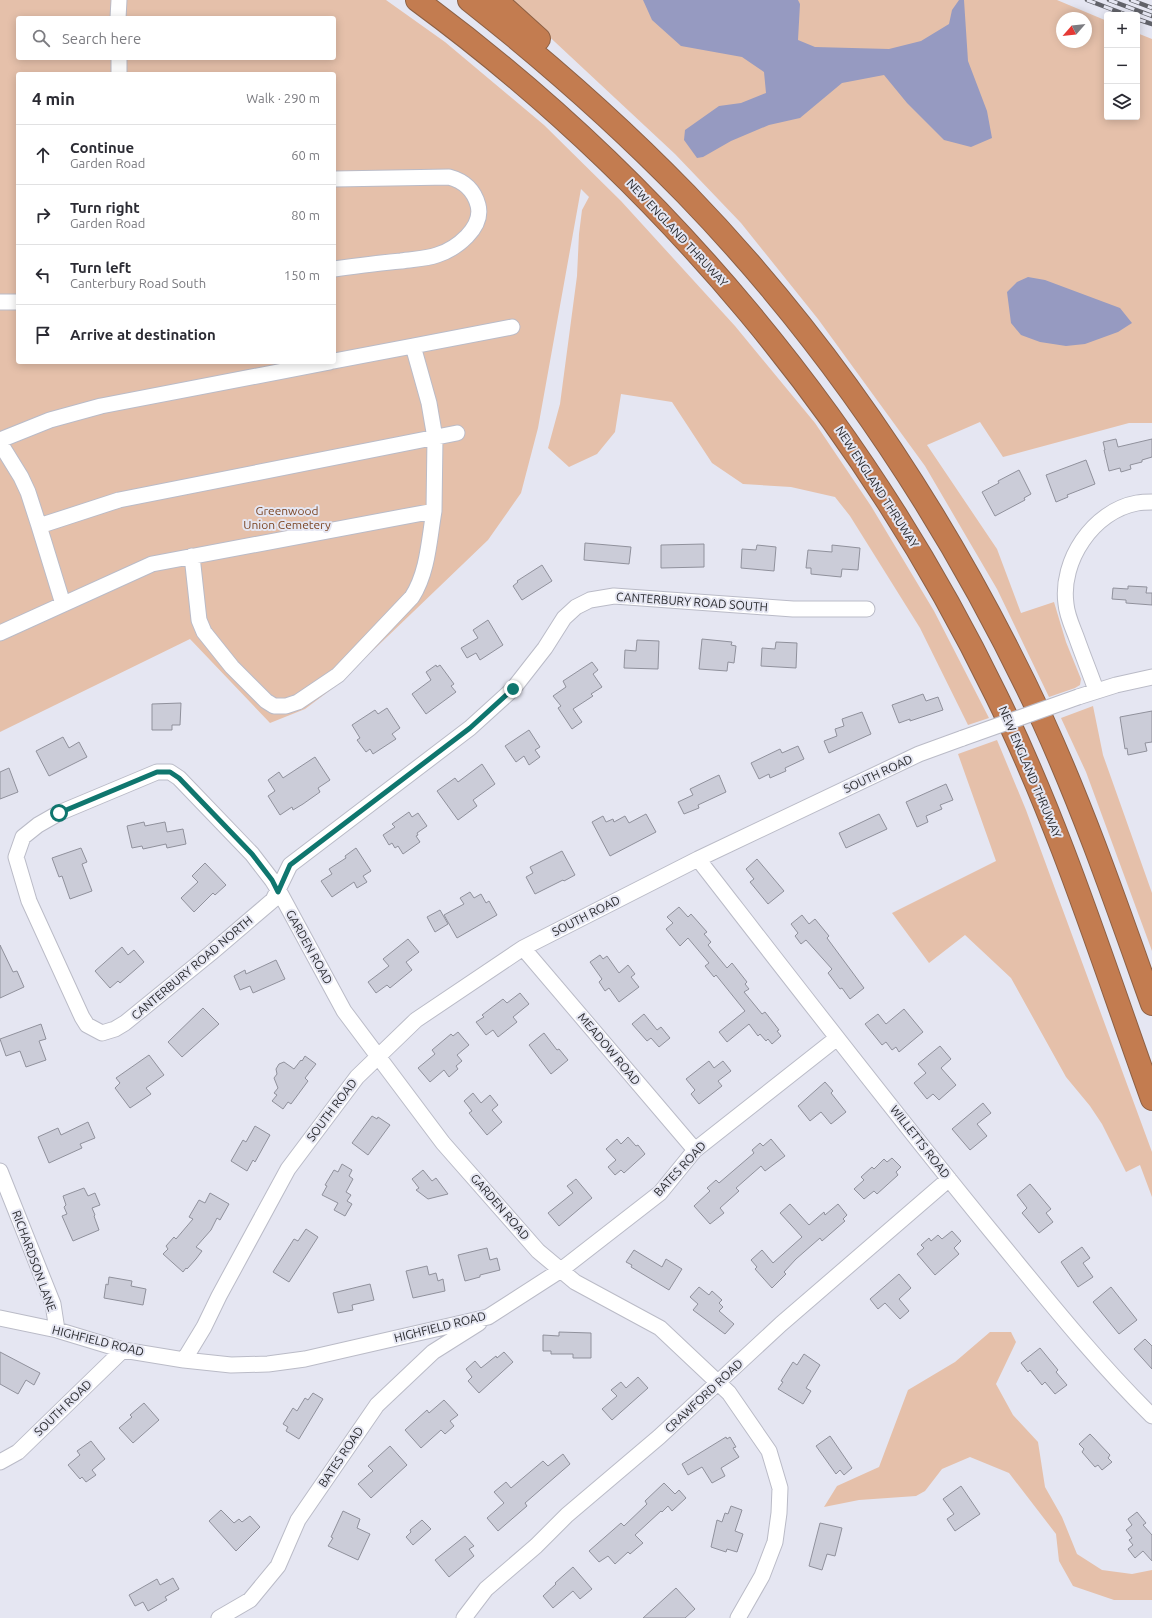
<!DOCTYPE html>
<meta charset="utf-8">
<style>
body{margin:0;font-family:Ubuntu,sans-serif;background:#f2f2f3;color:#2b2b33}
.controls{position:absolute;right:12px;top:12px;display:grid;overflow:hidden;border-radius:4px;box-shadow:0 2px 10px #0003}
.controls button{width:36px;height:36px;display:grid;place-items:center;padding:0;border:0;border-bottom:1px solid #e1e1e2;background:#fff;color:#2b2b33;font:20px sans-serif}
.compass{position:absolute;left:1056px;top:12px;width:36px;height:36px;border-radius:50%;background:#fff;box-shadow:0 2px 10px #0003;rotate:242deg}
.stop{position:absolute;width:12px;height:12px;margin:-9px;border:3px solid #0f766e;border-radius:50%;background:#fff}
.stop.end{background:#0f766e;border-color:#fff;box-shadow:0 1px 4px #0008}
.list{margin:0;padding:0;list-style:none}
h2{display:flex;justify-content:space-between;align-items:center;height:52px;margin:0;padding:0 16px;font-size:17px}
h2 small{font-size:13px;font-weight:400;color:#7c7c81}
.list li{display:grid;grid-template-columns:26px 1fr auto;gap:12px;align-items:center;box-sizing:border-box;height:60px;padding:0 16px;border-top:1px solid #e1e1e2}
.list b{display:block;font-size:15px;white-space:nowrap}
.list p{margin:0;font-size:13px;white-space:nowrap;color:#7c7c81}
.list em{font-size:13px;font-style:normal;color:#7c7c81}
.icon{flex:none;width:22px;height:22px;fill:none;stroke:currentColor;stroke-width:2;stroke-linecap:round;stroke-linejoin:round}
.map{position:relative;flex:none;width:1152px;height:1618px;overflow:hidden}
.search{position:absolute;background:#fff;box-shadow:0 2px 10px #0003;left:16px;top:16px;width:320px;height:44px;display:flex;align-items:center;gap:10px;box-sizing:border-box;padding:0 14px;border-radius:4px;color:#7c7c81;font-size:15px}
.panel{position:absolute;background:#fff;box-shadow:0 2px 10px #0003;left:16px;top:72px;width:320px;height:292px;border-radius:4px}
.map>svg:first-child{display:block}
.green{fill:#e5c0aa;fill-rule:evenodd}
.water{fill:#969ac1}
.building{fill:#cbccd8;stroke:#90919c}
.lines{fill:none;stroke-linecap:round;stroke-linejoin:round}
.minor-casing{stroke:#babbc7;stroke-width:17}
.highway-casing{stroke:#8d6044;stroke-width:24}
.minor{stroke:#fff;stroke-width:15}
.highway{stroke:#c37c50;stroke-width:22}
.rail-casing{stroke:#616269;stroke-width:4.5}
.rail{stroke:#e5e6f2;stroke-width:3;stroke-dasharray:9;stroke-linecap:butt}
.minor-bridge-casing{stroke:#babbc7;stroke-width:17;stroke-linecap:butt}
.minor-bridge{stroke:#fff;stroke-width:15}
.route{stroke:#0f766e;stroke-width:5}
.labels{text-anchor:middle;stroke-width:4;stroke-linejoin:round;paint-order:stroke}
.street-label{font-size:12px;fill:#2a2b2f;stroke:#e5e6f2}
.park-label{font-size:12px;fill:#7b4625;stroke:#e5e6f2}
</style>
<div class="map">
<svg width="1152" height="1618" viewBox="0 0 1152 1618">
<rect width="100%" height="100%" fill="#e5e6f2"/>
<path class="green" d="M0 0H386L445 42 544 125 621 201 735 326 815 423 871 506 934 611 989 718 968 725 920 628 850 516 835 497 791 487 743 484 712 463 672 402 621 394 615 432 597 454 569 467 548 448 560 404 577 276 579 234 582 210 589 197 581 189 538 428 521 493 488 540 337 685 305 709 270 723 190 639 0 732ZM18 18H334V58H18ZM18 74H334V362H18Z
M510 0H1057L1107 21V117H1137V33L1152 39V423H1129L1003 457 980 422 927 445 997 549 1021 613 1054 602 1066 642 1081 679 1080 685 1075 688 1049 697 997 589 925 466 818 319 741 223 675 154ZM1062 18H1086V42H1062Z
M1093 706 1103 755 1152 893V951L1086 772 1061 718Z
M997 740 1026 810 1152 1152V1197L1140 1165 1126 1172 1102 1124 1090 1106 1066 1077 1011 978 965 935 929 963 892 913 996 861 958 754Z
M990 1332H1011L1016 1342 996 1384 1013 1415 1038 1442 1045 1487 1062 1517 1077 1554 1102 1570 1132 1574 1152 1570V1600H1114L1073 1586 1059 1561 1056 1534 1009 1473 970 1457 942 1469 925 1491 916 1496 859 1500 824 1507 837 1486 879 1467 908 1390 955 1362Z"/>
<path class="water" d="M643 0H798L800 4 798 40 815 47 889 49 921 41 949 24 952 10 959 0H964L968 61 987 111 992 138 971 147 944 140 907 103 884 75 842 83 800 118 769 125 731 141 703 157 697 158 684 140 685 130 719 106 741 103 766 93 764 72 742 57 681 46 652 20Z
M1028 277 1045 280 1120 308 1132 323 1118 332 1085 344 1066 346 1040 342 1021 335 1011 323 1007 292 1017 282Z"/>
<path class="building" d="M1116 439 1118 447 1152 439V457L1142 460V462L1130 465 1131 469 1121 472 1120 468 1109 471 1104 450H1105L1103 442Z
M1086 460 1095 484 1067 495 1068 497 1056 502 1046 475Z
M1019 470 1031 494 1024 498 1025 500 995 516 982 492 999 483 998 481Z
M585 543 631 547 629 564 584 560Z
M704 544V567L661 568V545Z
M757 545 776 547 774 571 741 568 742 549 756 550Z
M832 545 860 548 858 570 842 569 841 577 811 574V568H806L808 550 832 552Z
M542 565 552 581 522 600 513 586 518 582 517 581Z
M1128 586 1147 587 1146 593H1152V605L1126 603V600L1112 599 1113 588 1128 589Z
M488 620 503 645 480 660 476 653 467 658 461 648 478 638 473 630Z
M702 639 732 642 731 645 736 646 734 663 728 662 727 671 699 669Z
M637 640 659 641 658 669 624 668 625 650 636 651Z
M776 642 797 643 796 668 761 666 762 648 775 649Z
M592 662 598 670 593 674 602 687 591 694 593 696 573 709 582 722 572 729 558 708 561 706 553 696 566 687 563 681Z
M436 665 437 667 440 665 454 684 451 686 456 692 426 714 412 694 431 680 426 672Z
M923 694 926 701 938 697 943 710 910 721V719L899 723 892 705Z
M181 703 180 725H172V730H152V704Z
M387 708 400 728 392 734 396 739 373 754 370 749 366 752 357 740 360 738 352 725 375 710 378 714Z
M1152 711V742L1145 743 1147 751 1128 755 1127 748 1125 749 1120 717Z
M862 712 871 734 829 753 824 741 837 736 835 729 844 726 842 719Z
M529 730 540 747 535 750 540 757 529 765 524 756 516 762 505 746Z
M63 737 69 748 79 742 87 757 49 776 36 751Z
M798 746 804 759 785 768 786 771 770 778 769 774 759 779 751 763 780 749 782 753Z
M315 757 330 780 318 788 320 792 303 804 293 810 292 807 280 815 268 796 275 791 268 780 279 772 283 778Z
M482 764 495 784 473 800 477 806 458 820 437 791 455 778 458 782Z
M9 768 18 792 0 799V772Z
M719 775 726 792 698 805 699 808 684 814 678 802 693 795 690 789Z
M946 784 953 800 940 805 942 809 926 816 928 822 917 827 906 802Z
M409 812 412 817 418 813 427 826 417 833 418 835 416 836 420 842 403 854 398 846 395 848 392 843 389 845 383 835 395 827 392 824Z
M646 814 656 832 610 856 592 822 603 816 606 822 613 819 614 822 625 816 629 823Z
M879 814 887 829 846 848 839 833Z
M144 822 145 826 165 822 167 832 183 829 186 844 167 848 166 844 143 849 142 846 132 848 127 826Z
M81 848 87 862 82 864 92 891 70 899 62 876 59 877 52 858Z
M356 848 371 871 363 876 367 882 357 888 354 882 332 897 321 881 332 874 329 869 346 858 345 856Z
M562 851 575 875 564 881 563 880 535 894 526 877 533 873 530 867Z
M757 859 784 891 768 904 750 882 754 879 746 869Z
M205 863 226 885 215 895 213 893 194 912 181 898 198 882 192 876Z
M470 892 474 898 481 894 486 903 489 901 497 915 457 938 444 915 464 904 460 898Z
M679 907 688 917 691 914 707 932 704 934 711 942 708 945 727 968 732 963 747 982 745 984 749 989 744 992 762 1014 765 1012 779 1030 777 1031 781 1036 772 1044 768 1039 766 1041 760 1034 758 1036 749 1024 727 1042 719 1032 745 1011 716 975 714 977 705 966 709 963 688 938 680 946 666 929 673 923 667 917Z
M440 910 448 924 435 932 427 917Z
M802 915 809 924 815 919 829 936 827 938 864 988 850 999 842 988 840 989 828 973 832 969 806 940 801 944 795 936 798 933 791 924Z
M408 939 419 952 406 962 412 970 390 988 387 985 376 993 368 982 389 966 383 959Z
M0 945 13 972 17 971 24 987 0 998Z
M122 947 128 955 134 950 144 962 120 983 118 981 110 988 95 971Z
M600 955 603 959 607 956 619 973 628 965 635 974 631 977 639 987 619 1002 609 988 605 991 599 982 602 979 590 962Z
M276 960 285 979 253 993 250 986 240 990 234 976 245 970 246 974Z
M520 993 529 1004 513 1017 517 1022 498 1037 493 1030 486 1035 476 1022 484 1017 482 1015 503 999 507 1003Z
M203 1008 219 1024 182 1057 168 1042Z
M904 1009 923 1032 899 1052 896 1047 892 1050 886 1042 882 1045 865 1024 878 1014 886 1024Z
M644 1014 657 1030 661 1027 670 1038 659 1047 651 1038 647 1041 632 1024Z
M41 1024 46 1039 39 1041 46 1060 26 1067 20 1051 6 1056 0 1039Z
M458 1032 469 1045 457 1055 462 1061 456 1066 458 1069 449 1077 444 1070 430 1082 418 1068 435 1054 432 1050 451 1034 453 1036Z
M544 1033 557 1050 559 1049 568 1060 551 1074 529 1045Z
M940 1046 951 1059 941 1068 956 1085 939 1100 933 1094 927 1099 914 1083 926 1073 918 1064Z
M149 1055 164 1075 146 1088 151 1094 130 1108 115 1088 120 1083 116 1078Z
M305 1056 316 1064 305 1078 308 1081 291 1104 288 1102 283 1109 272 1101 277 1095 274 1093 278 1088 274 1078 277 1074 276 1069 279 1064 284 1062 294 1069 301 1060 302 1061Z
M709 1061 714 1068 723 1061 731 1071 718 1081 722 1086 699 1104 691 1094 695 1090 686 1079Z
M825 1082 833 1091 831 1093 846 1112 831 1124 821 1112 810 1121 798 1106Z
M473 1093 481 1103 490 1095 498 1105 492 1110 502 1122 487 1135 469 1113 472 1111 464 1101Z
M983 1103 991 1113 977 1124 987 1136 970 1150 952 1129Z
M372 1116 377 1119 378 1117 390 1125 368 1155 352 1143Z
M88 1122 95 1138 80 1144 82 1148 49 1163 38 1137 58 1128 61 1135Z
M255 1126 270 1135 255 1162 253 1160 247 1171 231 1161 243 1140 246 1142Z
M628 1137 636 1146 638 1145 645 1154 624 1173 621 1170 615 1175 608 1167 616 1160 606 1149 617 1139 621 1144Z
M771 1139 785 1156 765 1171 761 1166 736 1188 739 1191 720 1208 724 1213 710 1224 694 1206 710 1191 707 1188 716 1180 719 1183 754 1153 752 1150 760 1143 763 1146Z
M892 1158 901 1167 896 1172 898 1175 877 1194 874 1191 864 1199 854 1189 864 1180 861 1177 872 1167 874 1169 884 1159 887 1162Z
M342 1164 352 1170 349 1176 353 1179 346 1192 351 1195 347 1201 352 1204 345 1216 334 1210 338 1203 322 1195 327 1186 325 1185 334 1170 338 1172Z
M423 1170 432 1181 436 1178 448 1194 428 1199 416 1190 419 1188 412 1179Z
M576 1179 592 1198 559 1226 548 1213 573 1193 567 1186Z
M1030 1184 1051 1209 1046 1213 1053 1222 1039 1233 1022 1213 1027 1208 1017 1195Z
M84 1188 88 1196 95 1193 100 1205 92 1208 95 1215 94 1216 99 1230 73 1241 62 1216 67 1214 64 1207 66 1205 63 1196Z
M210 1193 229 1204 220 1220 217 1218 211 1230 196 1247 202 1251 196 1259 187 1269 186 1268 183 1272 163 1254 168 1249 166 1246 174 1237 176 1239 193 1219 189 1217 199 1200 205 1203Z
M790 1204 809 1225 824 1212 825 1215 838 1204 847 1215 843 1219 845 1221 822 1241 820 1238 796 1259 784 1272 786 1274 772 1288 755 1269 757 1267 751 1260 762 1250 773 1263 802 1237 780 1213Z
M306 1229 318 1237 289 1282 273 1272 294 1239 298 1241Z
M952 1231 961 1241 954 1248 959 1254 935 1275 917 1254 924 1248 921 1245 929 1238 931 1241 938 1235 942 1239Z
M1082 1247 1090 1258 1083 1263 1093 1277 1078 1287 1061 1262Z
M487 1248 490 1260 497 1258 500 1270 480 1275V1277L465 1281 458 1255Z
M634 1250 662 1267 666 1259 682 1269 669 1290 631 1267 632 1265 626 1262Z
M427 1266 429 1275 436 1273 438 1281 443 1279 445 1291 413 1298 406 1271Z
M899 1274 911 1288 899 1299 909 1311 900 1319 885 1303 878 1309 870 1299Z
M109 1277 132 1281 131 1286 146 1289 143 1305 104 1298 106 1284 108 1285Z
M370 1284 374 1300 352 1305 353 1310 338 1313 333 1293Z
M699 1287 709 1295 712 1291 722 1300 719 1303 723 1307 719 1311 734 1324 725 1334 693 1310 698 1304 690 1297Z
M1111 1287 1137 1320 1119 1334 1093 1302Z
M559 1332 591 1333V1358H573V1354H551V1351H543V1335L559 1336Z
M1145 1339 1152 1346V1369L1134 1349Z
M1040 1348 1058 1370 1056 1372 1067 1385 1055 1394 1045 1382 1042 1385 1030 1370 1028 1372 1021 1363Z
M0 1352 40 1373 34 1385 26 1380 18 1394 0 1384Z
M504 1352 513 1362 479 1393 468 1381 472 1377 466 1369 475 1361 481 1368 496 1356 497 1358Z
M804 1354 820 1365 806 1388 811 1391 803 1404 778 1389 783 1382 781 1381 793 1362 797 1365Z
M638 1377 648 1388 612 1420 602 1409 617 1396 611 1390 621 1382 626 1388Z
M313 1393 323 1399 299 1439 286 1431 288 1427 283 1424 293 1408 297 1411 305 1398 308 1400Z
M444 1400 458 1415 450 1421 454 1426 445 1434 441 1430 421 1448 405 1430 427 1410 429 1413Z
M144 1403 159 1420 133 1443 119 1428 132 1417 130 1415Z
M1090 1434 1110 1455 1108 1458 1112 1462 1102 1470 1098 1465 1095 1467 1082 1452 1084 1449 1079 1444Z
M830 1436 852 1468 844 1475 840 1470 836 1474 816 1446Z
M726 1437 727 1439 730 1437 736 1447 733 1448 739 1457 721 1468 725 1476 712 1483 702 1467 688 1475 682 1464Z
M91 1441 105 1459 92 1470 96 1475 86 1482 82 1477 80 1479 68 1465 80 1455 77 1451Z
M390 1446 407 1465 371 1498 358 1484 373 1471 368 1466Z
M563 1454 570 1464 525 1503 527 1506 498 1531 487 1518 504 1503 494 1492 506 1482 511 1488 543 1461 548 1466Z
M664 1483 675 1494 679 1490 686 1498 672 1511 668 1506 662 1512 661 1511 635 1535 643 1543 630 1554 628 1552 615 1564 608 1556 599 1562 589 1551 621 1523 624 1526 647 1504 645 1501Z
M961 1486 980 1514 955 1531 947 1519 954 1514 943 1499Z
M731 1506 742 1510 735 1531 743 1534 737 1552 727 1549 726 1552 711 1547 717 1520 722 1522 725 1513 728 1514Z
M221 1510 234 1523 239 1519 242 1522 250 1516 260 1527 236 1551 209 1521Z
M343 1511 360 1519 357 1528 370 1534 358 1560 328 1546 333 1538 331 1537Z
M1137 1512 1146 1523 1143 1525 1152 1535V1561L1143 1551 1135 1558 1128 1549 1133 1545 1129 1540 1132 1538 1126 1530 1132 1525 1128 1519Z
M422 1520 431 1529 413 1545 406 1537 411 1532 410 1530Z
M820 1523 842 1528 835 1556 827 1554 822 1570 809 1566Z
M465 1536 474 1546 469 1549 474 1556 449 1577 435 1560Z
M573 1567 592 1589 580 1599 573 1591 553 1608 543 1596 556 1584 555 1583Z
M173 1578 179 1589 165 1597 167 1600 148 1611 143 1602 135 1606 129 1595 157 1579 160 1585Z
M676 1588 695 1609 685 1618H643Z"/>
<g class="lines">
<defs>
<path id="minor" d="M118 18 119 0
M119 58V74
M334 179 449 177C464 181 474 190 478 205 484 228 456 249 437 255 425 259 413 259 401 261 378 263 356 266 334 269
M0 302H18
M413 346 512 327
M334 361 413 346 429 403 435 438 434 511
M0 440 50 420 101 406 330 362
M0 443 21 477 28 492 39 526
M63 604 39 526 119 500 457 433
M0 633 152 564 434 511C429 540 428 572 412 597L338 675 298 702 286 706H274L266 701 232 667 204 632 199 620 192 556
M1096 690C1090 673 1083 656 1077 639 1073 628 1067 616 1066 604 1060 561 1093 511 1137 503 1142 502 1147 502 1152 502
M1078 697 1116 685 1152 677
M698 859C795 984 891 1109 991 1231 1043 1294 1094 1359 1152 1416
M523 948 695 1150
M0 1171 53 1304 57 1330
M0 1318 57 1330 123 1350 184 1360 231 1365 268 1364 305 1359 488 1317 561 1270 660 1193 695 1150 837 1038
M184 1360 204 1327 219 1296 288 1169 357 1077 416 1020 523 948 698 859 919 754 963 738
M0 1462 18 1452 123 1350
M219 1618 250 1600 278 1566 298 1520 377 1405 433 1352 479 1323
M464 1618 486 1589 536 1546 567 1515 659 1437 781 1324 949 1179
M738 1618 762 1576 775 1542 779 1513 780 1488 769 1451 729 1393 660 1328 575 1282 538 1251 443 1143 344 1011 279 891 272 880 252 854 179 778 170 772H157L59 813 38 825 23 837 16 857 29 901 82 1017 87 1025 102 1033 115 1029 125 1023 211 953 273 900 290 865 470 728 513 689 545 648 564 618 576 607 590 600 614 596 793 609H867"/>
<path id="highway" d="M417 0C663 181 863 421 996 695 1060 825 1103 963 1152 1099
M469 0C545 60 618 124 686 194 834 347 953 528 1043 721 1085 813 1118 909 1152 1004
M496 0 539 39"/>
</defs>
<use href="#minor" class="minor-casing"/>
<use href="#highway" class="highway-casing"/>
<use href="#minor" class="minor"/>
<use href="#highway" class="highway"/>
<defs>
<path id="rail" d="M1087 0 1127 15
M1109 0 1152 16
M1131 0 1152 8
M1137 19 1152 24"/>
</defs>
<use href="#rail" class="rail-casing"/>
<use href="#rail" class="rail"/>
<defs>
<path id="minor-bridge" d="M963 738 1078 697"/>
</defs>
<use href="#minor-bridge" class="minor-bridge-casing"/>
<use href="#minor-bridge" class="minor-bridge"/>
</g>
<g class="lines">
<path class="route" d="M59 813 157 772H170L179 778 252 854 272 880 278 892 290 865 470 728 513 689"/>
</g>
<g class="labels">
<g class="street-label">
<text transform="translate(677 233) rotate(47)" y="4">NEW ENGLAND THRUWAY</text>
<text transform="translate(877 487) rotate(57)" y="4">NEW ENGLAND THRUWAY</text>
<text transform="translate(692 602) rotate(4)" y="4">CANTERBURY ROAD SOUTH</text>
<text transform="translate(1030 772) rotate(67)" y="4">NEW ENGLAND THRUWAY</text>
<text transform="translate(878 774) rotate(-25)" y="4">SOUTH ROAD</text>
<text transform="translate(586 916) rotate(-27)" y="4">SOUTH ROAD</text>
<text transform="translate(309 947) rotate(61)" y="4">GARDEN ROAD</text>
<text transform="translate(192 968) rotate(-40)" y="4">CANTERBURY ROAD NORTH</text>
<text transform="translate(609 1049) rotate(50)" y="4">MEADOW ROAD</text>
<text transform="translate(332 1110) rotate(-53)" y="4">SOUTH ROAD</text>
<text transform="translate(920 1142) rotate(52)" y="4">WILLETTS ROAD</text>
<text transform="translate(680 1169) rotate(-47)" y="4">BATES ROAD</text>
<text transform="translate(500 1207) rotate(49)" y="4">GARDEN ROAD</text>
<text transform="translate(34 1261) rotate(70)" y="4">RICHARDSON LANE</text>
<text transform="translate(440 1327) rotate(-14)" y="4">HIGHFIELD ROAD</text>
<text transform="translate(98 1341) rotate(14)" y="4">HIGHFIELD ROAD</text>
<text transform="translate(704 1396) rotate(-43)" y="4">CRAWFORD ROAD</text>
<text transform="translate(63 1408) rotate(-44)" y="4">SOUTH ROAD</text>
<text transform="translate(341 1457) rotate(-56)" y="4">BATES ROAD</text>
</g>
<g class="park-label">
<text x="287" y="515">Greenwood<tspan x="287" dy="14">Union Cemetery</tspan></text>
</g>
</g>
</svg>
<div class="controls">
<button>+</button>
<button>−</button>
<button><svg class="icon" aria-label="layers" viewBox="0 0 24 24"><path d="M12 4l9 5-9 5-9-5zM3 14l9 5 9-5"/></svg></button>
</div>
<svg class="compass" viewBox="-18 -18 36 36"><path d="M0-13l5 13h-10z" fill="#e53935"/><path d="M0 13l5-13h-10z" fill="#7c7c81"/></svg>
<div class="stop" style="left:59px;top:813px"></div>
<div class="stop end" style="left:513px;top:689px"></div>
<div class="search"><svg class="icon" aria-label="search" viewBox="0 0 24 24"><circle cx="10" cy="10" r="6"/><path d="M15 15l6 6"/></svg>Search here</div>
<section class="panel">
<h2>4 min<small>Walk · 290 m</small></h2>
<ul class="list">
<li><svg class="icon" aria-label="ahead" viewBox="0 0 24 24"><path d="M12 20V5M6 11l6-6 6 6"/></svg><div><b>Continue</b><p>Garden Road</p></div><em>60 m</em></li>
<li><svg class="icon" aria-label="right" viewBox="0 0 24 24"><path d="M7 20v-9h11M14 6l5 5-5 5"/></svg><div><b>Turn right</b><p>Garden Road</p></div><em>80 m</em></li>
<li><svg class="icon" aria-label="left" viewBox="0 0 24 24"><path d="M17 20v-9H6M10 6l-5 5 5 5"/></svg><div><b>Turn left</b><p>Canterbury Road South</p></div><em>150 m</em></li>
<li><svg class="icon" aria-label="arrive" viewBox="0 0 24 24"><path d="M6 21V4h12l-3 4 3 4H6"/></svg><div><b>Arrive at destination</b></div></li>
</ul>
</section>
</div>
